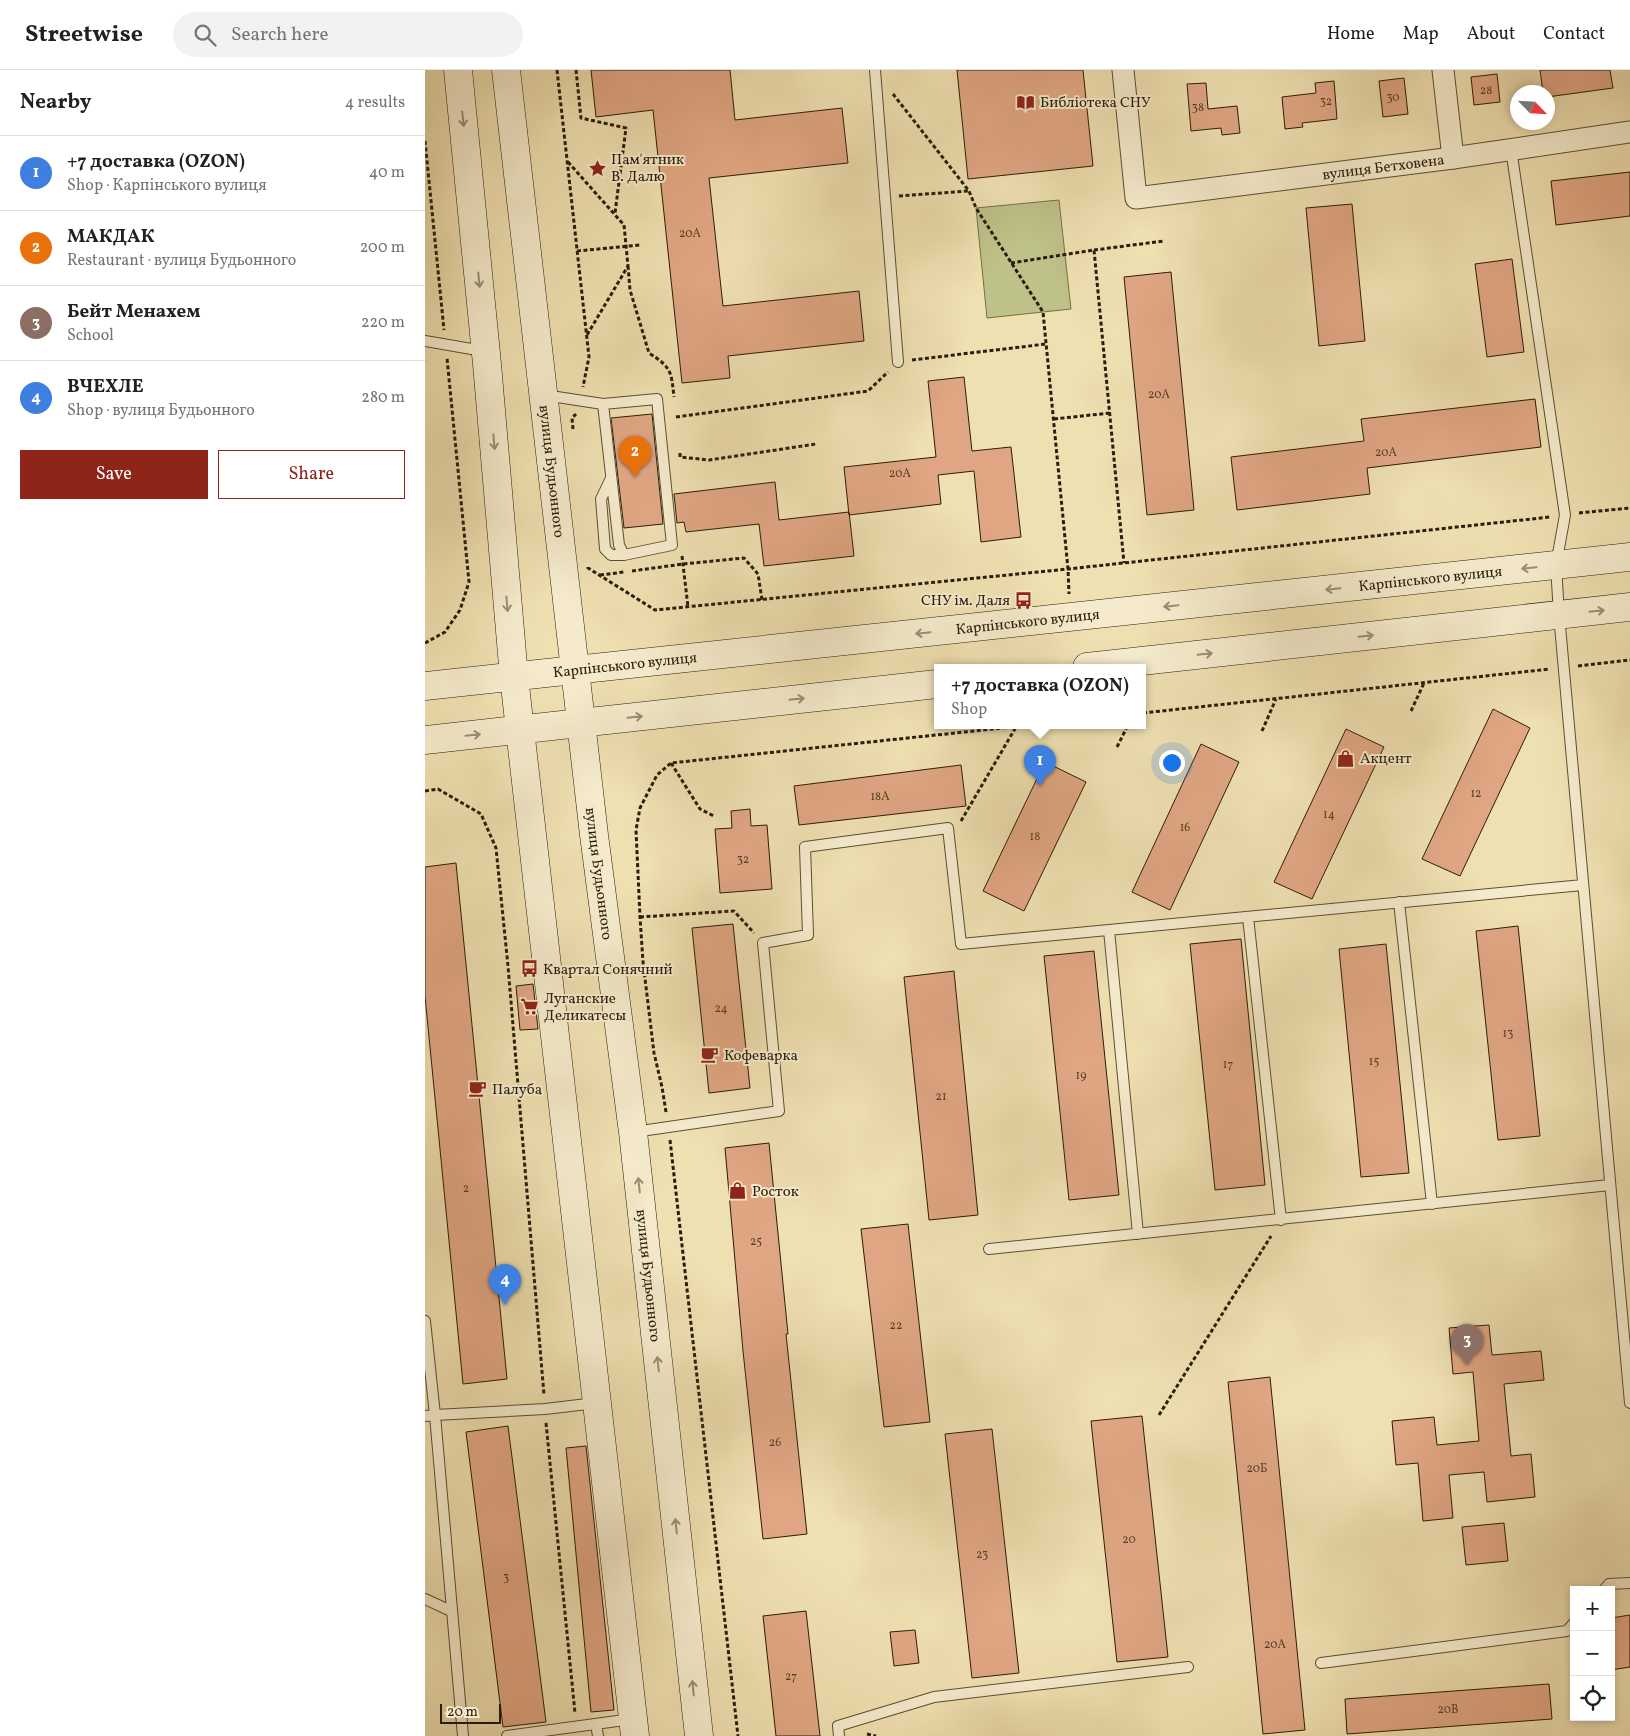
<!DOCTYPE html>
<meta charset="utf-8">
<style>
body{margin:0;font-family:Vollkorn,serif;background:#f2f2f2;color:#202124}
.controls{position:absolute;right:15px;bottom:15px;display:grid;overflow:hidden;border-radius:0px;box-shadow:0 2px 8px #0003}
.controls button{width:45px;height:45px;display:grid;place-items:center;padding:0;border:0;border-bottom:1px solid #e0e0e0;background:#fff;color:#202124;font:25px sans-serif}
.compass{position:absolute;left:1085px;top:15px;width:45px;height:45px;border-radius:50%;background:#fff;box-shadow:0 2px 8px #0003;rotate:115deg}
.scale{position:absolute;left:15px;bottom:12px;width:61px;box-sizing:border-box;padding-left:5px;border:2px solid #2a1d0b;border-top:0;font-size:14px;line-height:18px;white-space:nowrap;color:#2a1d0b;-webkit-text-stroke:4px #f5ebcc;paint-order:stroke}
.you{position:absolute;left:746px;top:692px;width:18px;height:18px;margin:-12px;border:4px solid #fff;border-radius:50%;background:#1a73e8;box-shadow:0 0 0 8px #1a73e833}
.badge{display:grid;place-items:center;width:32px;height:32px;border-radius:50%;background:#8f2418;color:#fff;font-size:16px;font-weight:700}
.pin{position:absolute;translate:-50% -41px;filter:drop-shadow(0 1px 2px #0008)}
.pin::after{content:'';position:absolute;top:26px;width:18px;height:15px;background:inherit;clip-path:polygon(0 0,100% 0,50% 100%)}
.popup{position:absolute;left:509px;top:594px;width:212px;height:65px;box-sizing:border-box;display:grid;place-content:center;border-radius:0px;background:#fff;filter:drop-shadow(0 1px 4px #0005);font-size:16px;white-space:nowrap;color:#757577}
.popup b{font-size:19px;color:#202124}
.popup::after{content:'';position:absolute;left:50%;top:100%;margin-left:-10px;border:10px solid transparent;border-top-color:#fff}
.list{margin:0;padding:0;list-style:none}
h2{display:flex;justify-content:space-between;align-items:center;height:65px;margin:0;padding:0 20px;font-size:21px}
h2 small{font-size:16px;font-weight:400;color:#757577}
.list li{display:grid;grid-template-columns:32px 1fr auto;gap:15px;align-items:center;box-sizing:border-box;height:75px;padding:0 20px;border-top:1px solid #e0e0e0}
.list b{display:block;font-size:19px;white-space:nowrap}
.list p{margin:0;font-size:16px;white-space:nowrap;color:#757577}
.list em{font-size:16px;font-style:normal;color:#757577}
.actions{display:flex;gap:10px;padding:15px 20px}
.actions a{flex:1;padding:11px 0;border:1px solid #8f2418;border-radius:0px;text-align:center;font-size:18px;color:#8f2418}
.actions .main{background:#8f2418;color:#fff}
.icon{flex:none;width:28px;height:28px;fill:none;stroke:currentColor;stroke-width:2;stroke-linecap:round;stroke-linejoin:round}
.map{position:relative;flex:none;width:1205px;height:1666px;overflow:hidden}
header{display:flex;align-items:center;gap:30px;box-sizing:border-box;height:70px;padding:0 25px;background:#fff;border-bottom:1px solid #e0e0e0}
header strong{font-size:24px}
nav{display:flex;gap:28px;margin-inline-start:auto;font-size:18px}
.search{width:350px;height:45px;background:#f2f2f2;display:flex;align-items:center;gap:12px;box-sizing:border-box;padding:0 18px;border-radius:28px;color:#757577;font-size:19px}
main{display:flex}
aside{flex:1;background:#fff}
.map>svg:first-child{display:block}
.green{fill:#bec188;stroke:#746f4a}
.building{fill:#e0a683;stroke:#2a1d0b}
.lines{fill:none;stroke-linecap:round;stroke-linejoin:round}
.lane-casing{stroke:#5b4e34;stroke-width:12}
.street-casing{stroke:#5b4e34;stroke-width:23}
.secondary-casing{stroke:#2a1d0b;stroke-width:29}
.path{stroke:#2a1d0b;stroke-width:3;stroke-dasharray:4 2.5;stroke-linecap:butt}
.lane{stroke:#f5ebcc;stroke-width:10}
.street{stroke:#f5ebcc;stroke-width:21}
.secondary{stroke:#f5ebcc;stroke-width:28}
.oneway{stroke:#9a8e75}
.labels{text-anchor:middle;stroke-width:4;stroke-linejoin:round;paint-order:stroke}
.number-label{font-size:12px;fill:#583f29}
.poi-label{font-size:15px;fill:#2a1d0b;stroke:#f5ebcc;text-anchor:start}
.street-label{font-size:15px;fill:#2a1d0b;stroke:#f5ebcc}
</style>
<header>
<strong>Streetwise</strong>
<div class="search"><svg class="icon" aria-label="search" viewBox="0 0 24 24"><circle cx="10" cy="10" r="6"/><path d="M15 15l6 6"/></svg>Search here</div>
<nav><a>Home</a><a>Map</a><a>About</a><a>Contact</a></nav>
</header>
<main>
<aside>
<h2>Nearby<small>4 results</small></h2>
<ul class="list">
<li><span class="badge" style="background:#3f7fe0">1</span><div><b>+7 доставка (OZON)</b><p>Shop · Карпінського вулиця</p></div><em>40 m</em></li>
<li><span class="badge" style="background:#e8710a">2</span><div><b>МАКДАК</b><p>Restaurant · вулиця Будьонного</p></div><em>200 m</em></li>
<li><span class="badge" style="background:#8d6e63">3</span><div><b>Бейт Менахем</b><p>School</p></div><em>220 m</em></li>
<li><span class="badge" style="background:#3f7fe0">4</span><div><b>ВЧЕХЛЕ</b><p>Shop · вулиця Будьонного</p></div><em>280 m</em></li>
</ul>
<div class="actions"><a class="main">Save</a><a>Share</a></div>
</aside>
<div class="map">
<svg width="1205" height="1666" viewBox="0 0 1205 1666">
<rect width="100%" height="100%" fill="#efe0b1"/>
<filter id="stains"><feTurbulence type="fractalNoise" baseFrequency=".004" numOctaves="4"/><feColorMatrix values="0 0 0 0 .2 0 0 0 0 .09 0 0 0 0 .02 0 0 0 .5 -.17"/></filter>
<radialGradient id="worn" r=".72"><stop offset=".6" stop-color="#630" stop-opacity="0"/><stop offset="1" stop-color="#630" stop-opacity=".3"/></radialGradient>
<path class="green" d="M634 130 646 239 562 248 551 138Z"/>
<path class="building" d="M166 0H305L310 50 417 38 423 93 284 108 298 236 434 221 439 271 303 286 305 308 257 313 228 40 171 47Z
M532 0H658L668 96 543 109Z
M1115 0H1185L1188 18 1122 27V22H1118Z
M1072 4 1075 32 1049 35 1046 7Z
M979 8 983 44 958 47 954 11Z
M909 11 912 49 877 53 878 57 860 59 857 27 891 23 890 13Z
M781 13 783 39 812 36 815 63 797 65 796 58 766 61 762 14Z
M1205 102V146L1131 155 1126 111Z
M927 134 940 271 894 276 881 138Z
M1087 189 1099 282 1062 287 1050 194Z
M746 202 769 440 722 445 699 207Z
M539 307 547 381 586 377 596 467 556 472 549 401 513 405 516 434 424 445 419 397 511 387 503 311Z
M1110 329 1116 377 942 398 945 424 812 440 806 387 939 371 936 349Z
M227 344 238 454 199 458 186 348Z
M350 412 354 450 424 442 429 486 339 496 334 454 261 462 259 452 252 453 249 424Z
M1068 639 1105 658 1035 806 997 789Z
M921 659 959 677 887 829 849 812Z
M776 674 814 692 745 840 707 822Z
M620 692 661 712 599 841 558 821Z
M536 695 541 736 374 755 369 716Z
M325 739 326 756 342 755 347 819 295 823 290 759 307 758 306 741Z
M31 793 82 1309 38 1314 0 926V797Z
M308 854 325 1018 284 1023 267 858Z
M1093 856 1115 1066 1073 1070 1051 861Z
M816 869 840 1115 790 1120 765 874Z
M961 874 984 1103 936 1107 914 879Z
M669 881 694 1125 644 1130 619 886Z
M529 901 553 1145 504 1150 479 907Z
M108 914 113 959 95 960 91 916Z
M344 1073 363 1264H361L382 1464 338 1469 318 1281 300 1078Z
M483 1154 505 1352 459 1357 436 1159Z
M1064 1255 1067 1285 1116 1281 1119 1310 1079 1314 1086 1386 1106 1384 1110 1427 1062 1432 1059 1402 1024 1405 1028 1448 998 1451 993 1393 971 1395 967 1351 1009 1347 1012 1375 1054 1371 1048 1302 1028 1304 1024 1258Z
M845 1307 880 1660 838 1664 803 1312Z
M717 1346 743 1587 692 1592 666 1351Z
M83 1356 121 1652 78 1657 41 1362Z
M567 1359 594 1603 547 1608 520 1364Z
M161 1376 189 1640 166 1642 141 1378Z
M1079 1453 1083 1491 1041 1495 1037 1457Z
M381 1541 395 1666H351L338 1546Z
M1205 1545V1597L1186 1600V1548Z
M490 1560 494 1593 469 1596 465 1562Z
M1124 1614 1127 1649 922 1664 920 1629Z"/>
<g class="lines">
<defs>
<path id="lane" d="M450 0 473 292
M1086 79 1140 445 1131 495 1134 545 1205 1333
M0 271 58 281
M119 325 178 334 194 475 199 485 247 475 232 329 178 334
M186 408 176 429 180 479 186 485H199
M974 832 1007 1134
M823 847 856 1150
M684 860 713 1164
M209 1062 354 1041 338 873 383 865 380 777 523 758 536 874 1158 815
M564 1179 1185 1115
M0 1251 10 1345 120 1339 171 1333
M0 1346 10 1345 38 1666
M1179 1520 1184 1514 1205 1513
M0 1529 26 1541
M896 1593 1142 1561 1149 1553
M171 1654 173 1666
M82 1666 207 1649
M414 1666 413 1656 509 1627 763 1597"/>
<g id="street">
<path id="s1" d="M698 0 711 128 1028 88 1205 62"/>
<path d="M1018 0 1028 88"/>
</g>
<g id="secondary">
<path d="M33 0 62 294 89 607 210 1666"/>
<path id="s2" d="M81 0 169 765 208 1062 274 1666"/>
<path d="M662 597 1205 537"/>
<path id="s3" d="M0 616 1205 487"/>
<path d="M0 670 512 614"/>
</g>
</defs>
<use href="#lane" class="lane-casing"/>
<use href="#street" class="street-casing"/>
<use href="#secondary" class="secondary-casing"/>
<path class="path" d="M132 0 164 287 158 317
M151 0 156 48 201 58 190 143
M468 24 544 121 551 138 618 242 643 499 644 524
M0 71 19 260
M143 92 199 155 203 196 162 265
M474 126 543 121
M669 180 739 171
M152 181 215 175
M586 193 669 180 699 493
M203 196 205 220 224 283C247 298 246 301 249 327
M487 290 621 274
M251 347 443 321 463 302
M629 349 685 343
M148 359 147 348 151 344
M255 383V387L284 390 391 374
M1154 443 1205 438
M257 486 263 537
M163 497V498L230 540 643 499 1125 447
M207 501 258 494 319 488 333 504 337 530
M175 505 199 502
M0 573 20 562 35 540 44 512 22 288
M1153 596 1205 590
M986 641 999 613
M718 643 1125 599
M837 661 851 629
M692 677 703 655
M246 693 275 739 289 746
M0 721 13 719 56 744 71 778 83 896 119 1325
M536 751 591 657
M215 847 309 841 329 863
M241 1042 237 1017 229 983 218 892 215 847 211 760 215 738 232 705 246 693 606 655
M245 1070 313 1666
M734 1345 846 1166
M121 1353 150 1643
M442 1664 451 1666"/>
<use href="#lane" class="lane"/>
<use href="#street" class="street"/>
<use href="#secondary" class="secondary"/>
</g>
<defs><path id="oneway-shaft" d="M-6 0H5M1.5-3L5.5 0L1.5 3" fill="none" stroke-width="1.6" stroke-linecap="round" stroke-linejoin="round" transform="scale(1.25)"/></defs>
<g class="oneway">
<use href="#oneway-shaft" transform="translate(38 49) rotate(84)"/>
<use href="#oneway-shaft" transform="translate(54 210) rotate(84)"/>
<use href="#oneway-shaft" transform="translate(69 372) rotate(85)"/>
<use href="#oneway-shaft" transform="translate(1104 498) rotate(174)"/>
<use href="#oneway-shaft" transform="translate(908 519) rotate(174)"/>
<use href="#oneway-shaft" transform="translate(82 534) rotate(85)"/>
<use href="#oneway-shaft" transform="translate(746 536) rotate(174)"/>
<use href="#oneway-shaft" transform="translate(1172 541) rotate(-6)"/>
<use href="#oneway-shaft" transform="translate(498 563) rotate(174)"/>
<use href="#oneway-shaft" transform="translate(941 566) rotate(-6)"/>
<use href="#oneway-shaft" transform="translate(780 584) rotate(-6)"/>
<use href="#oneway-shaft" transform="translate(372 629) rotate(-6)"/>
<use href="#oneway-shaft" transform="translate(210 647) rotate(-6)"/>
<use href="#oneway-shaft" transform="translate(48 665) rotate(-6)"/>
<use href="#oneway-shaft" transform="translate(214 1115) rotate(-96)"/>
<use href="#oneway-shaft" transform="translate(233 1294) rotate(-96)"/>
<use href="#oneway-shaft" transform="translate(251 1456) rotate(-96)"/>
<use href="#oneway-shaft" transform="translate(268 1618) rotate(-96)"/>
</g>
<defs>
<symbol id="library-bare" viewBox="-9 -9 18 18"><path d="M-6-4Q-3-5.5-.7-3.5V5Q-3 3-6 4ZM6-4Q3-5.5 .7-3.5V5Q3 3 6 4Z" fill="#8f2418" stroke="#f5ebcc" stroke-width="2.5" paint-order="stroke"/></symbol>
<symbol id="sight-bare" viewBox="-9 -9 18 18"><path d="M0-6L1.8-2.2L6-1.7L2.9 1.2L3.7 5.4L0 3.3L-3.7 5.4L-2.9 1.2L-6-1.7L-1.8-2.2Z" fill="#8f2418" stroke="#f5ebcc" stroke-width="2.5" paint-order="stroke"/></symbol>
<symbol id="bus-bare" viewBox="-9 -9 18 18"><path d="M-5-6H5V4H4V6H2V4H-2V6H-4V4H-5ZM-3.5-4V0h7V-4ZM-3.5 1.2v1.5H-2V1.2ZM2 1.2v1.5H3.5V1.2Z" fill="#8f2418" stroke="#f5ebcc" stroke-width="2.5" paint-order="stroke"/></symbol>
<symbol id="shop-bare" viewBox="-9 -9 18 18"><path d="M-5-2.5h2.3a2.7 3.5 0 0 1 5.4 0H5L5.5 6h-11ZM-1.5-2.5h3a1.5 2.3 0 0 0-3 0Z" fill="#8f2418" stroke="#f5ebcc" stroke-width="2.5" paint-order="stroke"/></symbol>
<symbol id="supermarket-bare" viewBox="-9 -9 18 18"><path d="M-6-5.5h2.5l.6 2H6L4.5 2H-2.5L-4.4-4H-6ZM-1.5 3.2a1.3 1.3 0 1 0 .1 0ZM3 3.2a1.3 1.3 0 1 0 .1 0Z" fill="#8f2418" stroke="#f5ebcc" stroke-width="2.5" paint-order="stroke"/></symbol>
<symbol id="cafe-bare" viewBox="-9 -9 18 18"><path d="M-5.5-4.5H6V0H3Q3 3.5 0 3.5H-2.5Q-5.5 3.5-5.5 0ZM3-3.2v2h1.7v-2ZM-6 4.5H4V6H-6Z" fill="#8f2418" stroke="#f5ebcc" stroke-width="2.5" paint-order="stroke"/></symbol>
</defs>
<g fill-rule="evenodd">
<use href="#library-bare" x="588" y="20" width="25" height="25"/>
<use href="#sight-bare" x="160" y="86" width="25" height="25"/>
<use href="#bus-bare" x="586" y="518" width="25" height="25"/>
<use href="#shop-bare" x="908" y="676" width="25" height="25"/>
<use href="#bus-bare" x="92" y="886" width="25" height="25"/>
<use href="#supermarket-bare" x="92" y="924" width="25" height="25"/>
<use href="#cafe-bare" x="272" y="972" width="25" height="25"/>
<use href="#cafe-bare" x="40" y="1006" width="25" height="25"/>
<use href="#shop-bare" x="300" y="1108" width="25" height="25"/>
</g>
<g class="labels">
<g class="number-label">
<text x="1061" y="24">28</text>
<text x="968" y="31">30</text>
<text x="901" y="35">32</text>
<text x="773" y="41">38</text>
<text x="265" y="167">20А</text>
<text x="734" y="328">20А</text>
<text x="961" y="386">20А</text>
<text x="475" y="407">20А</text>
<text x="1051" y="727">12</text>
<text x="455" y="730">18А</text>
<text x="904" y="748">14</text>
<text x="760" y="761">16</text>
<text x="610" y="770">18</text>
<text x="318" y="793">32</text>
<text x="296" y="942">24</text>
<text x="1083" y="967">13</text>
<text x="949" y="995">15</text>
<text x="803" y="998">17</text>
<text x="656" y="1009">19</text>
<text x="516" y="1030">21</text>
<text x="41" y="1122">2</text>
<text x="331" y="1175">25</text>
<text x="471" y="1259">22</text>
<text x="350" y="1376">26</text>
<text x="832" y="1402">20Б</text>
<text x="704" y="1473">20</text>
<text x="557" y="1488">23</text>
<text x="81" y="1511">3</text>
<text x="850" y="1578">20А</text>
<text x="366" y="1610">27</text>
<text x="1023" y="1643">20В</text>
</g>
<g class="poi-label">
<text x="615" y="37">Библіотека СНУ</text>
<text x="186" y="94">Пам'ятник<tspan x="186" dy="17">В. Далю</tspan></text>
<text x="585" y="535" text-anchor="end">СНУ ім. Даля</text>
<text x="935" y="693">Акцент</text>
<text x="118" y="904">Квартал Сонячний</text>
<text x="119" y="933">Луганские<tspan x="119" dy="17">Деликатесы</tspan></text>
<text x="299" y="990">Кофеварка</text>
<text x="67" y="1024">Палуба</text>
<text x="327" y="1126">Росток</text>
</g>
<g class="street-label">
<text dy="5" stroke="none"><textPath href="#s1" startOffset="378">вулиця Бетховена</textPath></text>
<text dy="5" stroke="none"><textPath href="#s2" startOffset="404">вулиця Будьонного</textPath></text>
<text dy="5" stroke="none"><textPath href="#s3" startOffset="1011">Карпінського вулиця</textPath></text>
<text dy="5" stroke="none"><textPath href="#s3" startOffset="606">Карпінського вулиця</textPath></text>
<text dy="5" stroke="none"><textPath href="#s3" startOffset="201">Карпінського вулиця</textPath></text>
<text dy="5" stroke="none"><textPath href="#s2" startOffset="809">вулиця Будьонного</textPath></text>
<text dy="5" stroke="none"><textPath href="#s2" startOffset="1214">вулиця Будьонного</textPath></text>
</g>
</g>
<rect width="100%" height="100%" filter="url(#stains)"/>
<rect width="100%" height="100%" fill="url(#worn)"/>
</svg>
<div class="controls">
<button>+</button>
<button>−</button>
<button><svg class="icon" aria-label="locate" viewBox="0 0 24 24"><circle cx="12" cy="12" r="6"/><path d="M12 2v4M12 18v4M2 12h4M18 12h4"/></svg></button>
</div>
<svg class="compass" viewBox="-18 -18 36 36"><path d="M0-13l5 13h-10z" fill="#e53935"/><path d="M0 13l5-13h-10z" fill="#757577"/></svg>
<div class="scale">20 m</div>
<div class="you"></div>
<div class="pin badge" style="left:615px;top:716px;background:#3f7fe0">1</div>
<div class="popup"><b>+7 доставка (OZON)</b>Shop</div>
<div class="pin badge" style="left:210px;top:407px;background:#e8710a">2</div>
<div class="pin badge" style="left:1042px;top:1295px;background:#8d6e63">3</div>
<div class="pin badge" style="left:80px;top:1235px;background:#3f7fe0">4</div>
</div>
</main>
